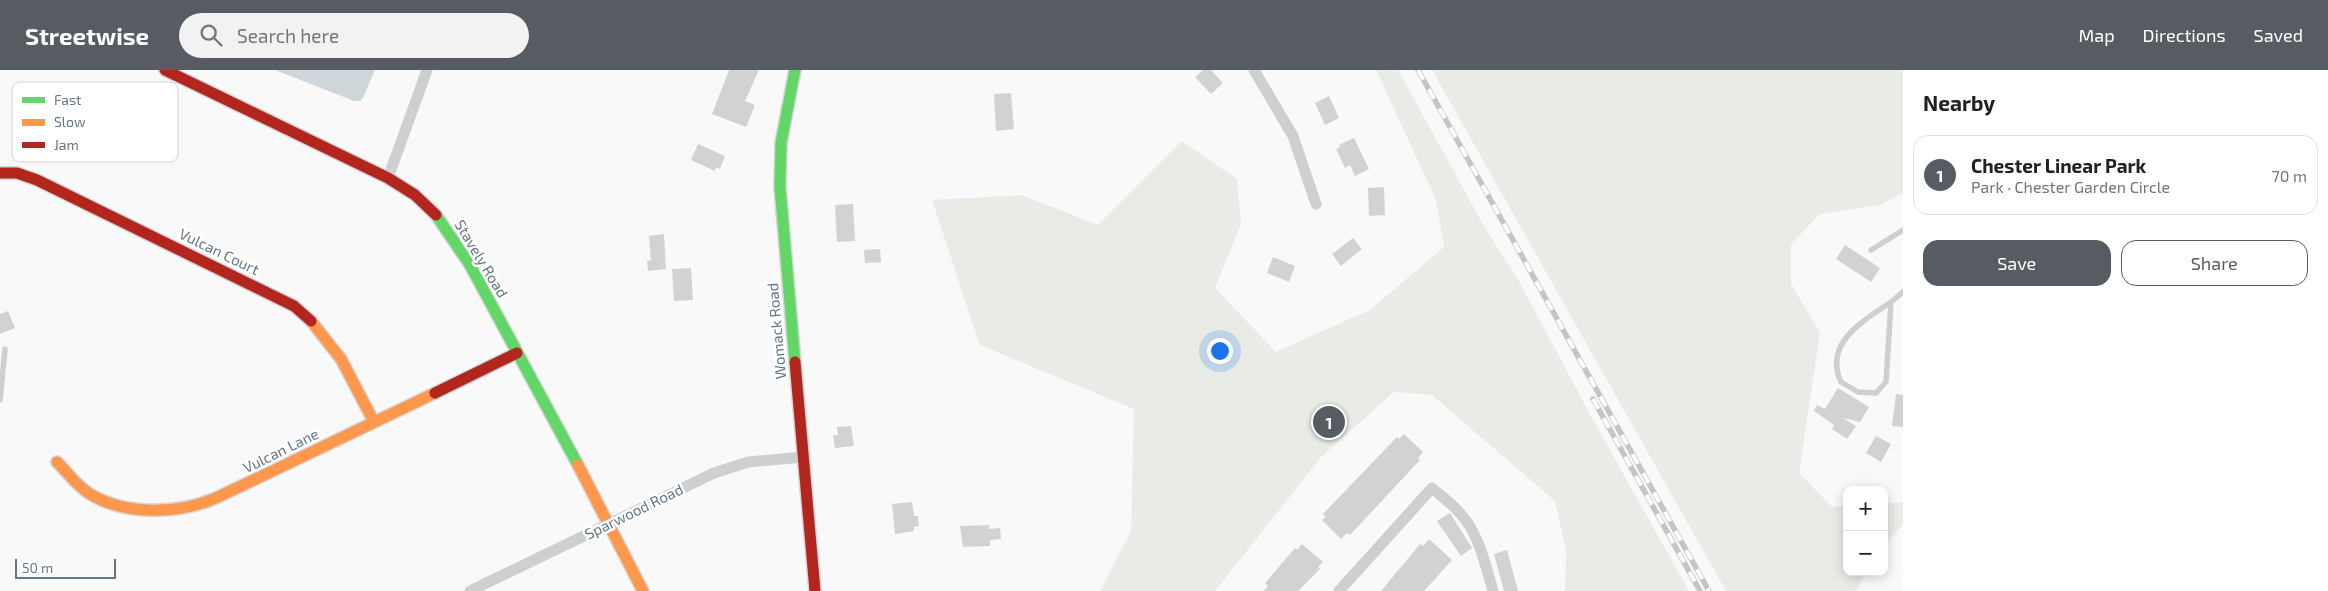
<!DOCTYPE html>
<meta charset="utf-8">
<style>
body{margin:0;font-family:"Exo 2",sans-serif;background:#f2f2f2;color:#202124}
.controls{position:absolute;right:15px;bottom:15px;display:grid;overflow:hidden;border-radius:10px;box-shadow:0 2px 12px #0003}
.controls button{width:45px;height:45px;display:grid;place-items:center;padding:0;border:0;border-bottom:1px solid #e0e0e0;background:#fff;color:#202124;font:25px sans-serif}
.scale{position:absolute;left:15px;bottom:12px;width:101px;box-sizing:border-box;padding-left:5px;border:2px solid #657683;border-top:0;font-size:14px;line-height:18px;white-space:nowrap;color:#657683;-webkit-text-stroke:4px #fff;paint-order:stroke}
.you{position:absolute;left:1219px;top:280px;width:18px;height:18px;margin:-12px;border:4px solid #fff;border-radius:50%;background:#1a73e8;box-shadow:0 0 0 8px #1a73e833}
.badge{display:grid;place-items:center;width:32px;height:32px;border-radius:50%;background:#565c61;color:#fff;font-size:16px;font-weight:700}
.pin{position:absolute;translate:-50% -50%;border:2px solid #fff;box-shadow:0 1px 5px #0006}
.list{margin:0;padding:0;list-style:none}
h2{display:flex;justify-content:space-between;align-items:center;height:65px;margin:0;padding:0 20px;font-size:21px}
h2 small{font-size:16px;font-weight:400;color:#757577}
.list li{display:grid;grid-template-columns:32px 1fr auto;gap:15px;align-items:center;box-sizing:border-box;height:80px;margin:0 10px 10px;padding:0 10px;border:1px solid #e0e0e0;border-radius:15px}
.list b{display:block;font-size:19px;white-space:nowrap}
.list p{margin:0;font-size:16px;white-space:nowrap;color:#757577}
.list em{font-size:16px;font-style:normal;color:#757577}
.actions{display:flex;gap:10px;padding:15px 20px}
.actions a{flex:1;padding:11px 0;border:1px solid #565c61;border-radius:15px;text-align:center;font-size:18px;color:#565c61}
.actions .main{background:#565c61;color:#fff}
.icon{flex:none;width:28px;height:28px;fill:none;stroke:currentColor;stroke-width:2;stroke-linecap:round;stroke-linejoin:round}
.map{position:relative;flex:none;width:1903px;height:521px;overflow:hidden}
header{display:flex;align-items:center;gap:30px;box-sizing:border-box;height:70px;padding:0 25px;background:#565c61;color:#fff}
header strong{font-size:24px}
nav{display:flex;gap:28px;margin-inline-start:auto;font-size:18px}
.search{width:350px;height:45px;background:#f2f2f2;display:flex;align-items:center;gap:12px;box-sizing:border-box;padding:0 18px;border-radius:28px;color:#757577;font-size:19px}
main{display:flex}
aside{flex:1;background:#fff}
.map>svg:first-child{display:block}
.green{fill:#e8ebe6}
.water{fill:#ced6d9}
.building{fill:#d0d2d3}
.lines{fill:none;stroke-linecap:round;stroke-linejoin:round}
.fast-casing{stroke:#d5d6d7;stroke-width:14}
.slow-casing{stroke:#d5d6d7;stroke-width:14}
.jam-casing{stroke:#d5d6d7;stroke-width:14}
.lane{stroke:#cecfd0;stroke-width:5.5}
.street{stroke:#cecfd0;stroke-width:11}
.fast{stroke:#63d668;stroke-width:11}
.slow{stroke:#ff974d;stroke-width:11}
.jam{stroke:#b3261e;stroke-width:11}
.rail-casing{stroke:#c3c5c6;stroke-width:5.5}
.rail{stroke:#fff;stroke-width:4;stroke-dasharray:11;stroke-linecap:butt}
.labels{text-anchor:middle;stroke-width:5;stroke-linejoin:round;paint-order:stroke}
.street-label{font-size:15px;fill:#657683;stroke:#fff}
.key{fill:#fff;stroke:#d1d6da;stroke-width:1}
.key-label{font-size:14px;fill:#657683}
</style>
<header>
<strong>Streetwise</strong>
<div class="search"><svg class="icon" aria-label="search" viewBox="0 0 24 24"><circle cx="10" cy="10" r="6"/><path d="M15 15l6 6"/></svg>Search here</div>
<nav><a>Map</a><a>Directions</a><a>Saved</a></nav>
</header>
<main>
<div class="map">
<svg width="1903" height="521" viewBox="0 0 1903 521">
<rect width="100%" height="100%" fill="#f9f9f9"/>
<path class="green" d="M1376 0H1398L1485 158 1519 211 1592 348 1689 521H1565L1566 481 1555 431 1432 325 1394 322 1322 386 1215 521H1100L1131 461 1134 339 980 275 932 130 1022 125 1098 155 1182 71 1237 109 1241 154 1215 218 1276 282 1370 240 1444 177 1436 130Z
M1432 0H1903V123L1880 135 1820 144 1791 174V214L1820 263 1799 403 1832 437 1847 436V502H1866L1857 521H1726Z
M1903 432V455L1884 475V434Z"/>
<path class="water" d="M275 0H375L363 28 360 31H354Z"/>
<path class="building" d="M729 0H759L745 31 755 35 746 57 712 44Z
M1203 0H1211L1223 13 1211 24 1195 7Z
M1011 23 1014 59 996 61 994 24Z
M1329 26 1339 48 1325 55 1315 33Z
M1354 68 1369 99 1355 106 1350 95 1345 98 1336 79 1340 77 1339 75Z
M698 74 725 86 720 99 716 97 715 101 691 90Z
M1384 117 1385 145 1369 146 1368 118Z
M853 134 855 171 837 172 835 135Z
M664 164 666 199 648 201 647 191 651 190 649 166Z
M1353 168 1362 179 1341 196 1332 184Z
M1845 175 1880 198 1871 212 1836 189Z
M880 179 881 192 865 193 864 180Z
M1273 187 1295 196 1289 212 1267 203Z
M691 198 693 230 674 231 672 199Z
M8 241 15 258 0 264V244Z
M1838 318 1869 337 1860 352 1843 348 1856 356 1847 369 1832 359 1834 355 1814 341 1817 335 1825 339Z
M1896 324 1903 325V357L1892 356Z
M851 356 854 376 835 378 833 365H838L837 357Z
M1404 364 1423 382 1418 388 1420 390 1350 465 1347 463 1341 469 1322 450 1326 447 1323 444 1397 367 1399 369Z
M1876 366 1891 374 1881 392 1866 383Z
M912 432 914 446H918L919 456 914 457V461L895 464 892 434Z
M1450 443 1472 478 1461 486 1437 451Z
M989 455V459L1000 458 1001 469 990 470V476L963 477 960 456Z
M1429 469 1452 490 1424 521H1381L1420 474 1423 476Z
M1302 474 1323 492 1318 497 1320 499 1298 521H1264L1268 516 1265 513 1295 478 1297 480Z
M1507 480 1518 521H1504L1494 484Z"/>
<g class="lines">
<defs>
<path id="fast" d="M795 0 781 73 780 117 795 292
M436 145 470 195 578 395"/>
<path id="slow" d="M311 251 341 289 374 352
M57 392C68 403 77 416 90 424 126 446 179 444 216 428L435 323
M578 395 643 521"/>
<path id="jam" d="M165 0 388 108 415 125 436 145
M0 103H17L37 110 294 236 311 251
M795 292 815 521
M435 323 517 283"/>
</defs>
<use href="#fast" class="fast-casing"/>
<use href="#slow" class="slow-casing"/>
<use href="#jam" class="jam-casing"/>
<path class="lane" d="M1871 180 1903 160
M1891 232 1886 312 1876 323 1858 322 1841 312C1823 273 1863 251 1891 232Z
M1891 232 1903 222
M0 330 5 279"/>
<path class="street" d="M1254 0 1293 66 1316 134
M388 108 427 0
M470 521 714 403 748 392 804 387
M1339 521 1432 418C1441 426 1451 433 1459 442 1479 463 1485 494 1493 521"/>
<use href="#fast" class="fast"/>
<use href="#slow" class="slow"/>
<use href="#jam" class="jam"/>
<defs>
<path id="rail" d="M1418 0 1709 521
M1593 329 1700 521"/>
</defs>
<use href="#rail" class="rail-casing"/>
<use href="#rail" class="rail"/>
</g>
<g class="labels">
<g class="street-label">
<text transform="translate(219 182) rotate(26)" y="5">Vulcan Court</text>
<text transform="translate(481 189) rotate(59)" y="5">Stavely Road</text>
<text transform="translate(777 261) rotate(-95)" y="5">Womack Road</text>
<text transform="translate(281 381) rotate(-26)" y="5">Vulcan Lane</text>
<text transform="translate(634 442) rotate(-26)" y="5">Sparwood Road</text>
</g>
</g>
<rect x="12" y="12" width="166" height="80" rx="8" class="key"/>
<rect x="22" y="27" width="23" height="6" fill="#63d668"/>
<rect x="22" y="49" width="23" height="7" fill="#ff974d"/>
<rect x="22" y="72" width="23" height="6" fill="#b3261e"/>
<g class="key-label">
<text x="54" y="35">Fast</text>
<text x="54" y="57">Slow</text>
<text x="54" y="80">Jam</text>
</g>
</svg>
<div class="controls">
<button>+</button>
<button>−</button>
</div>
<div class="scale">50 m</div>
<div class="you"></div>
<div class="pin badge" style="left:1329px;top:352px">1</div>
</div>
<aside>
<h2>Nearby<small></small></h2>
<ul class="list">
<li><span class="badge">1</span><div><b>Chester Linear Park</b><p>Park · Chester Garden Circle</p></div><em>70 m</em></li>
</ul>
<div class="actions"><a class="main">Save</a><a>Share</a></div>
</aside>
</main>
